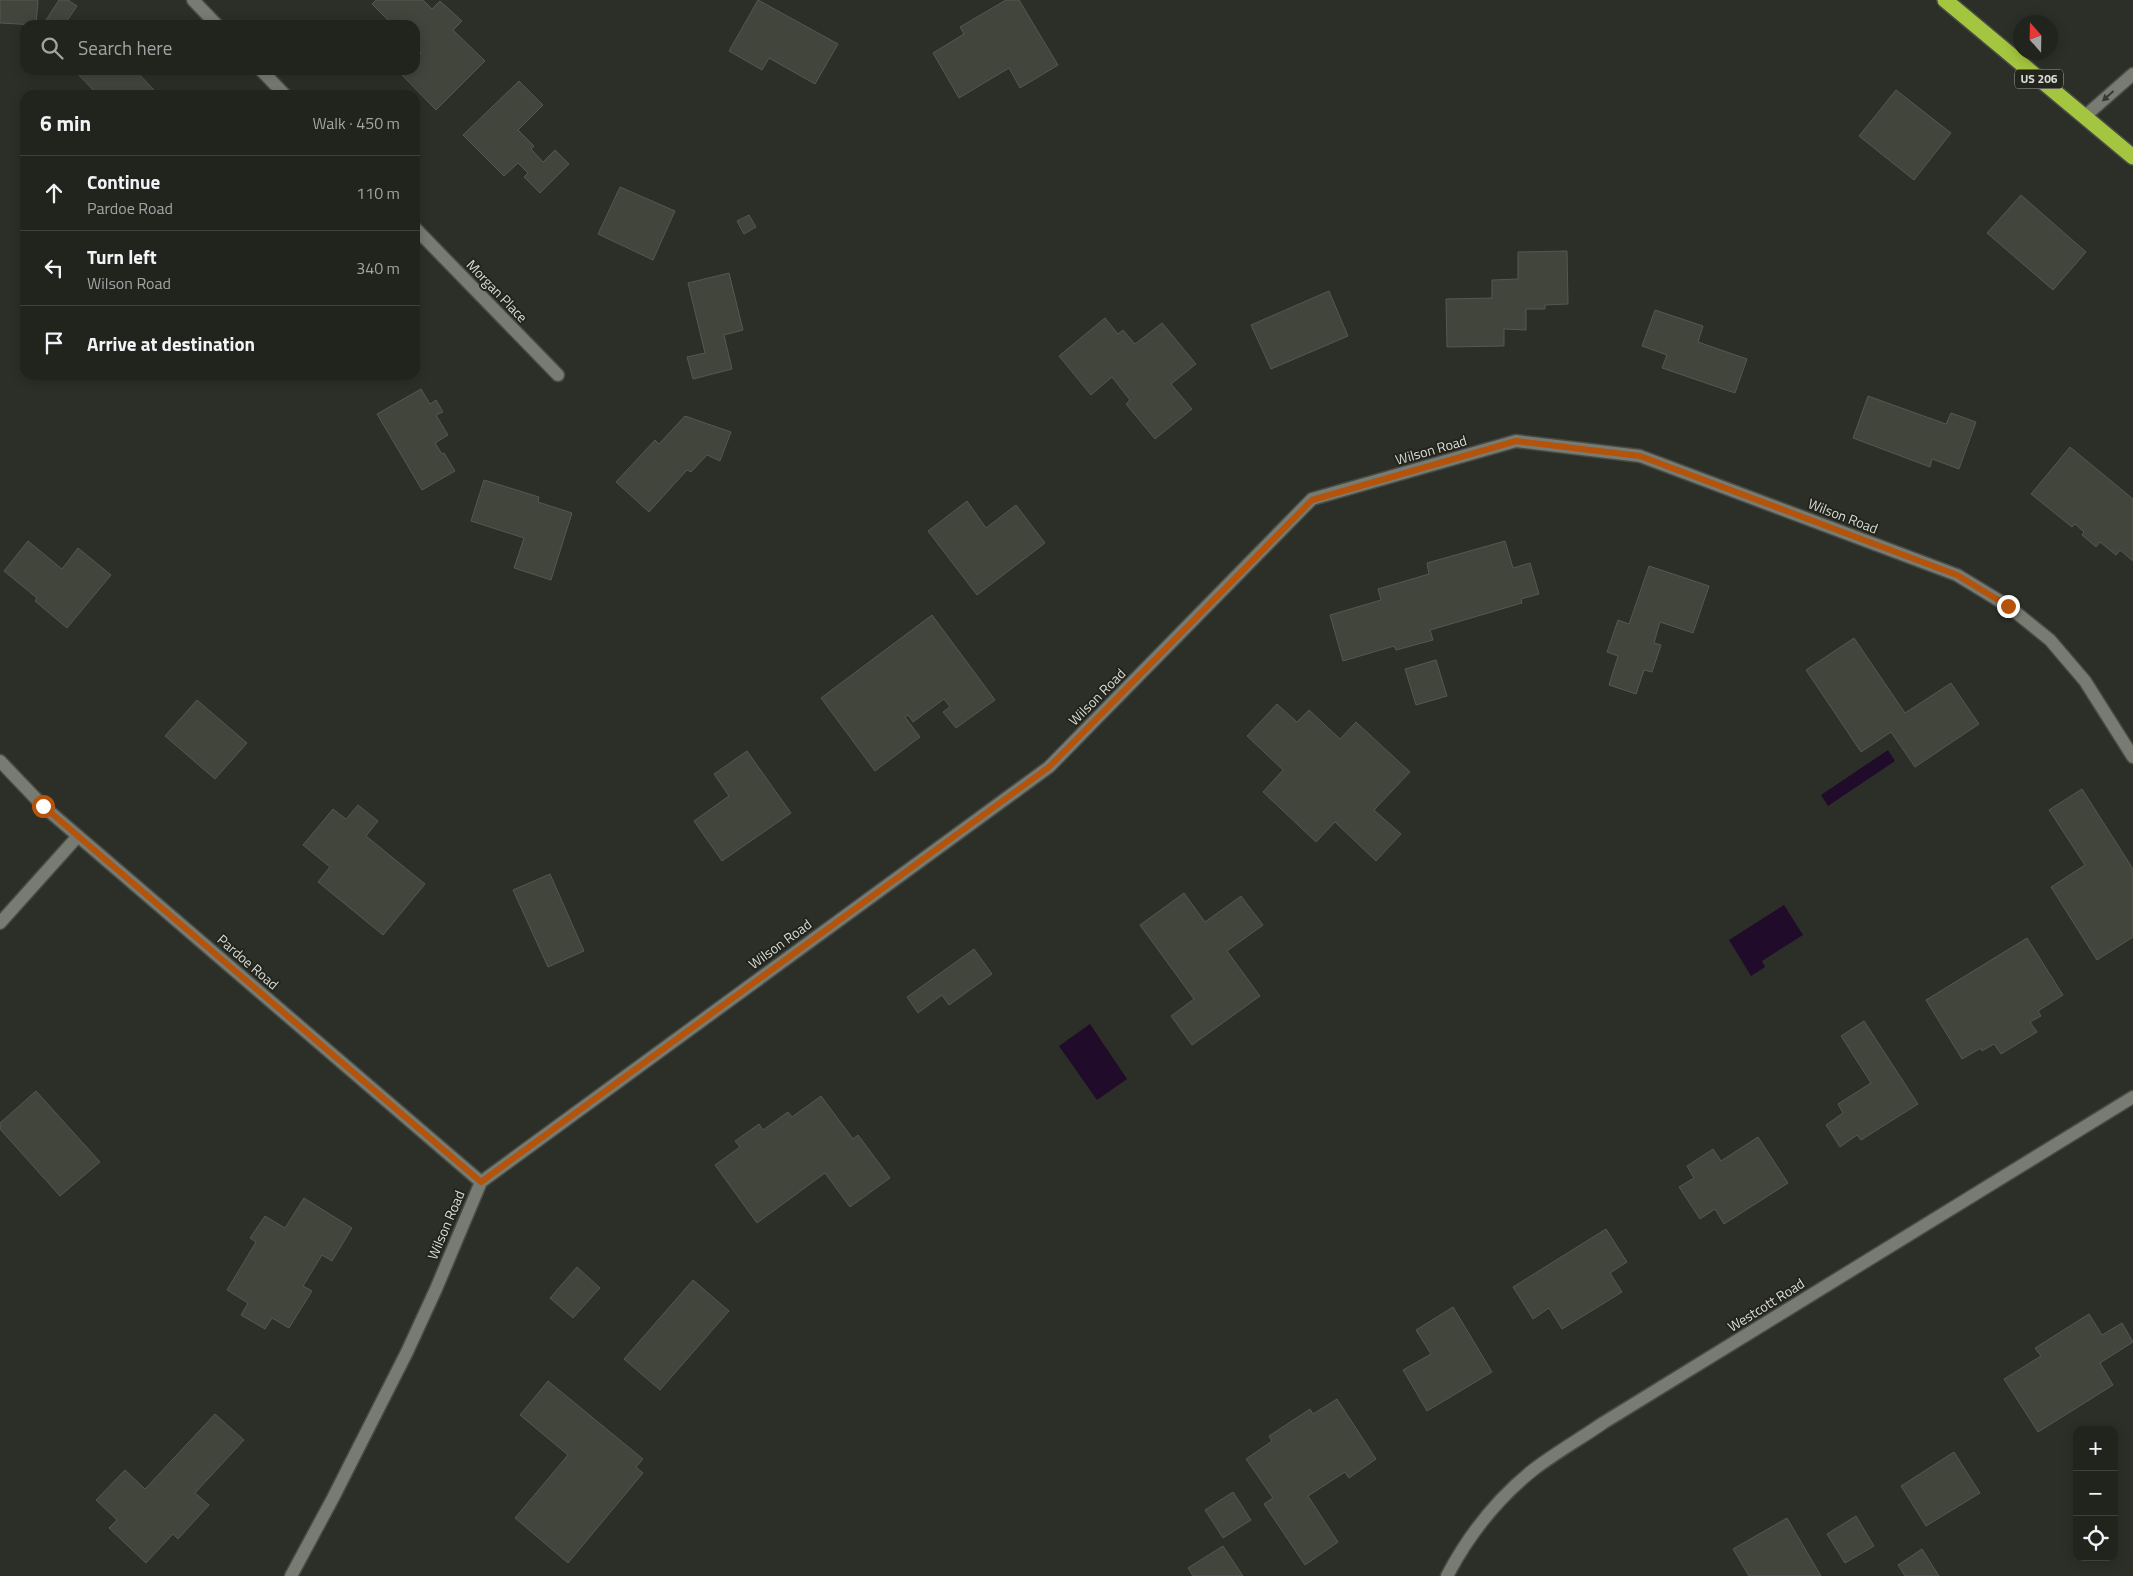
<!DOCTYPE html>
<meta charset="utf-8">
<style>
body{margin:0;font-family:"Titillium Web",sans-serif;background:#292b26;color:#f1f3f6}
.controls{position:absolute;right:15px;bottom:15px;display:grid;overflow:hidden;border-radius:10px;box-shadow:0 2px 12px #0003}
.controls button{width:45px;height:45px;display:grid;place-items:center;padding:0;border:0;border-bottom:1px solid #3e403b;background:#21231d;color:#f1f3f6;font:25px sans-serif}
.compass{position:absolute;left:2013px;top:15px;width:45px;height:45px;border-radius:50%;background:#21231d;box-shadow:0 2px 12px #0003;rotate:340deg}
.stop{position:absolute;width:15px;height:15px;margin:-11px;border:4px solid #b45309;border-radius:50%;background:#fff}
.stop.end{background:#b45309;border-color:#fff;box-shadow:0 1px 5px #0008}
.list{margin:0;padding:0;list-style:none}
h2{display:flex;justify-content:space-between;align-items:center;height:65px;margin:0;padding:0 20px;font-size:21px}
h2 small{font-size:16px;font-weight:400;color:#a2a4a4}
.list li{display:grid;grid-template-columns:32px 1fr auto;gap:15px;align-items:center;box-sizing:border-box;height:75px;padding:0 20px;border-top:1px solid #3e403b}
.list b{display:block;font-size:19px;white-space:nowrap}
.list p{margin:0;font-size:16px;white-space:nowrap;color:#a2a4a4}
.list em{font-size:16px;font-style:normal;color:#a2a4a4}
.icon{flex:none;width:28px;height:28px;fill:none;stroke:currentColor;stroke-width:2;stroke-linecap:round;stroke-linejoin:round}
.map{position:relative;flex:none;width:2133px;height:1576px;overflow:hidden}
.search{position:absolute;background:#21231d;box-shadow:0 2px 12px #0003;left:20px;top:20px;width:400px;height:55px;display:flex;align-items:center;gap:12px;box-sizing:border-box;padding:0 18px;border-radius:15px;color:#a2a4a4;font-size:19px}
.panel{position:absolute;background:#21231d;box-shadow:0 2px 12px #0003;left:20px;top:90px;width:400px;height:290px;border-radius:15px}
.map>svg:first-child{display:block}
.water{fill:#200c2a}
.building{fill:#42453c;stroke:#55584f}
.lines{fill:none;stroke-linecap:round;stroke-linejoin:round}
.minor-casing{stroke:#484a44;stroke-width:15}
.highway-casing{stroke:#484a44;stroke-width:18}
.minor{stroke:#787b71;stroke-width:12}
.highway{stroke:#a4c53f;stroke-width:15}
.oneway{fill:#383a32}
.route{stroke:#b45309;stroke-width:6}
.labels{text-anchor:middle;stroke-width:4;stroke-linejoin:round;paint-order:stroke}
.shield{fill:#23251d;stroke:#a3a59f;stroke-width:1}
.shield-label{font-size:12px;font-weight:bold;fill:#dadcd7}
.street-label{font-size:14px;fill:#dadcd7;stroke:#23251d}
</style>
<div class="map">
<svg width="2133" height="1576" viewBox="0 0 2133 1576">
<rect width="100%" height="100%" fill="#2c2f27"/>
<path class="water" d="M1888 750 1895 761 1828 806 1821 795Z
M1784 905 1803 935 1762 961 1765 967 1751 976 1729 940Z
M1090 1024 1127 1079 1097 1100 1059 1046Z"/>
<path class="building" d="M0 0H38L36 25 0 23Z
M59 0H68L77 6 64 25H54L46 20Z
M376 0H423L432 9 440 1 462 21 453 30 485 61 436 110 401 74 405 70H415V59L421 53 415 47V25H393L372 4Z
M758 0 838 44 815 84 769 58 762 70 729 51Z
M1006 0H1019L1058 65 1020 88 1009 68 959 98 933 53 964 34 960 27Z
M74 70H135L154 90 149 95H98Z
M519 81 543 105 518 130 534 146 531 149 543 162 555 150 569 164 540 193 524 177 528 173 518 163 504 176 463 135Z
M1896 90 1951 133 1914 180 1859 136Z
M620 187 675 211 653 260 598 234Z
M2021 195 2086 252 2053 290 1987 233Z
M749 215 756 227 744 234 737 221Z
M1567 251 1568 304 1545 305V309H1526V330L1504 329V346L1447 347 1446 299 1492 298V280L1518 279V252Z
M729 273 743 330 724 335 732 369 693 379 687 357 705 353 688 283Z
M1329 291 1348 336 1271 369 1251 325Z
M1655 310 1703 326 1698 342 1747 359 1735 393 1662 368 1667 355 1642 346Z
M1105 318 1118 334 1123 330 1135 344 1162 323 1196 364 1171 384 1192 409 1155 439 1126 404 1130 400 1112 377 1091 395 1059 356Z
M421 389 430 404 436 400 443 412 436 415 448 435 435 443 442 454 444 453 455 471 422 490 377 414Z
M1868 396 1946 424 1951 413 1976 422 1959 469 1932 459 1930 467 1853 438Z
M685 416 731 432 720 461 707 455 691 472 687 470 649 512 616 482 655 440 659 444Z
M2070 447 2133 499V561L2120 550 2116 555 2100 542 2096 547 2082 535 2084 532 2075 524 2072 527 2031 494Z
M484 480 539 497 538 502 572 513 551 580 514 568 524 538 471 521Z
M967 501 986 528 1016 505 1045 543 977 595 928 531Z
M28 541 62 569 78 548 111 575 67 628 35 601 37 598 4 571Z
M1505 541 1513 568 1530 563 1539 594 1521 599 1522 603 1430 630 1433 640 1396 650 1394 646 1343 661 1330 615 1381 600 1378 589 1429 574 1427 563Z
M1649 566 1709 586 1693 633 1660 622 1654 643 1661 645 1652 672 1644 670 1636 694 1609 685 1618 656 1607 652 1618 620 1629 624Z
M932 615 995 700 956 728 943 712 950 707 944 699 913 722 908 715 905 717 920 737 875 771 821 698Z
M1854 638 1905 713 1951 683 1979 724 1915 767 1891 732 1861 752 1806 670Z
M1436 660 1447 696 1416 705 1405 669Z
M197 700 247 743 215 779 165 736Z
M1277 704 1297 722 1309 710 1340 739 1356 722 1410 772 1374 810 1401 834 1376 861 1335 822 1316 842 1263 792 1283 770 1247 736Z
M747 751 791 813 722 861 694 821 729 796 714 774Z
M2082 789 2133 869V937L2097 960 2051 887 2085 865 2049 810Z
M358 805 378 821 366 836 425 884 383 935 318 882 330 867 303 845 333 809 346 819Z
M550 874 584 951 548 967 513 890Z
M1184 893 1205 922 1241 896 1263 925 1227 951 1260 996 1192 1045 1171 1016 1194 999 1140 925Z
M2027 938 2063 995 2038 1011 2041 1016 2030 1022 2037 1032 2001 1054 1994 1044 1982 1051 1981 1048 1962 1059 1926 1000Z
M974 949 992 974 949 1005 942 995 918 1013 907 997Z
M1864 1021 1918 1104 1861 1140 1857 1135 1840 1147 1826 1125 1843 1113 1838 1104 1871 1083 1841 1036Z
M36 1091 100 1162 60 1196 0 1129V1123Z
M821 1096 853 1139 858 1135 890 1178 850 1207 825 1173 757 1223 715 1165 740 1147 735 1141 759 1124 763 1130 788 1112 792 1117Z
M1758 1137 1788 1183 1724 1224 1715 1209 1700 1219 1679 1187 1694 1178 1687 1166 1713 1149 1721 1161Z
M304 1198 352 1228 332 1261 322 1255 303 1286 312 1291 289 1328 272 1318 265 1329 241 1315 248 1303 227 1290 256 1242 250 1238 265 1216 285 1228Z
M1606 1229 1627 1262 1610 1273 1622 1292 1562 1329 1549 1308 1533 1319 1513 1287Z
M577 1267 600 1288 573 1318 550 1298Z
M693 1280 729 1311 660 1390 624 1359Z
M1453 1307 1492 1372 1427 1411 1403 1370 1431 1354 1416 1330Z
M2089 1314 2102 1335 2122 1323 2133 1342 2100 1363 2113 1385 2038 1432 2004 1379 2041 1356 2035 1348Z
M548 1381 643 1459 636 1467 643 1473 568 1563 515 1518 568 1455 520 1415Z
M1337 1399 1376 1459 1349 1478 1345 1472 1308 1496 1338 1542 1305 1565 1264 1504 1273 1498 1246 1459 1272 1441 1269 1436 1310 1409 1313 1414Z
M215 1414 244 1440 195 1493 209 1505 178 1539 173 1534 146 1563 109 1528 117 1520 96 1500 125 1470 145 1489Z
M1954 1452 1980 1493 1926 1526 1901 1486Z
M1233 1492 1251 1520 1223 1538 1205 1510Z
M1856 1516 1874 1546 1845 1563 1827 1534Z
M1787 1518 1821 1576H1749L1733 1549Z
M1223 1546 1243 1576H1193L1188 1568Z
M1922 1549 1939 1576H1905L1898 1565Z"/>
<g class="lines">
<defs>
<path id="minor" d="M193 0 217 25
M261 70 285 95
M2084 117 2133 74
M415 228 558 375
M0 761 43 806 481 1182
M0 923 78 836
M291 1576 333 1498 407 1352 436 1289 481 1182 1049 767 1312 499 1516 441 1640 456 1957 575 2008 606 2050 640 2085 681 2133 757
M1447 1576C1468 1536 1498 1498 1533 1470 1555 1453 1580 1439 1603 1423L2133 1097"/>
<path id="highway" d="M1945 0 2133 157"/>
</defs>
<use href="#minor" class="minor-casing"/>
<use href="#highway" class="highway-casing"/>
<use href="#minor" class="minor"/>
<use href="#highway" class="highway"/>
</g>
<defs><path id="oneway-solid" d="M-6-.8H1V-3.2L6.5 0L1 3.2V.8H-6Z" transform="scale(1.25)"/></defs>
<use class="oneway" href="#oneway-solid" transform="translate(2108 96) rotate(138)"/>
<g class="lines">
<path class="route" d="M43 806 481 1182 1049 767 1312 500 1516 441 1640 456 1957 575 2008 606"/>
</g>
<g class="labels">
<rect class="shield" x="2015" y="69.5" width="48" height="19" rx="4"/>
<g class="shield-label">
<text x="2039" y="83">US 206</text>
</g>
<g class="street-label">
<text transform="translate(497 291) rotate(46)" y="5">Morgan Place</text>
<text transform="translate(1431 450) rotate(-16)" y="5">Wilson Road</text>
<text transform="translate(1843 516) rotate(21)" y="5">Wilson Road</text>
<text transform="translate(1097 697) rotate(-45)" y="5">Wilson Road</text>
<text transform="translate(780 944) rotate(-36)" y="5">Wilson Road</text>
<text transform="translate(248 962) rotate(41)" y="5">Pardoe Road</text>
<text transform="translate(446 1225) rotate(-67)" y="5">Wilson Road</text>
<text transform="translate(1766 1305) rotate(-32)" y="5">Westcott Road</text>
</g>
</g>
</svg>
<div class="controls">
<button>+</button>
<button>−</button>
<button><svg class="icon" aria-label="locate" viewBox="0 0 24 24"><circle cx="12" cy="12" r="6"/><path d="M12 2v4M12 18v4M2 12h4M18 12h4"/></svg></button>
</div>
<svg class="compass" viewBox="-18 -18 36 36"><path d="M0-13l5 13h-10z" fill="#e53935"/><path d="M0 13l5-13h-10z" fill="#a2a4a4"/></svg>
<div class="stop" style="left:43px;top:806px"></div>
<div class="stop end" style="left:2008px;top:606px"></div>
<div class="search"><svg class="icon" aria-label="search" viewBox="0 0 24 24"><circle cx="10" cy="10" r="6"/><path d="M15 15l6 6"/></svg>Search here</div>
<section class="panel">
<h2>6 min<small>Walk · 450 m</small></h2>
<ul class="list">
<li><svg class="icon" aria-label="ahead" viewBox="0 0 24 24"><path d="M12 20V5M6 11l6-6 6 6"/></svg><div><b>Continue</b><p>Pardoe Road</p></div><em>110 m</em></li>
<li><svg class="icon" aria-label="left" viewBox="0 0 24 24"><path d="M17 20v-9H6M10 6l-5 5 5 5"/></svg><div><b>Turn left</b><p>Wilson Road</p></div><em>340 m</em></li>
<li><svg class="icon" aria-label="arrive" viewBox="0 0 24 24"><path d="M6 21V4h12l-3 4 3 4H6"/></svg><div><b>Arrive at destination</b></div></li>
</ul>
</section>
</div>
